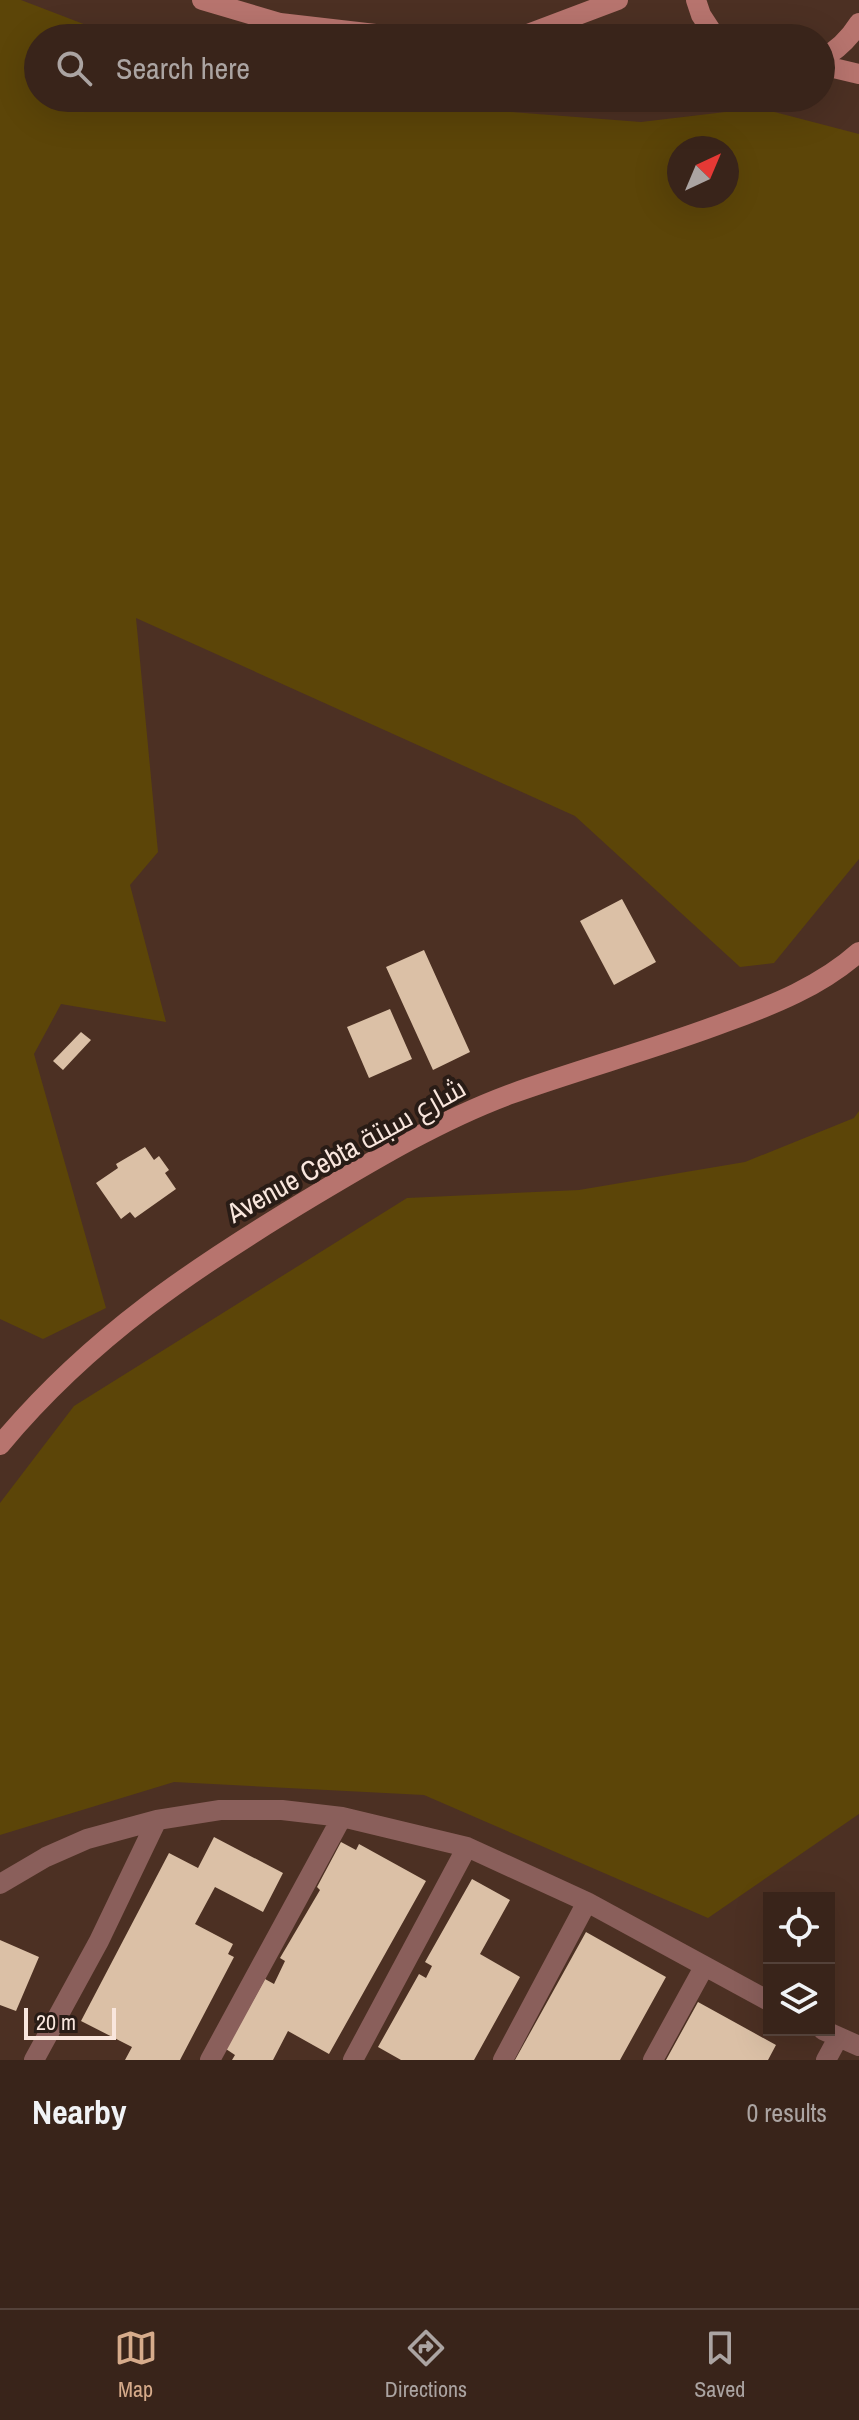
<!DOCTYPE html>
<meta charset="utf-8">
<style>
body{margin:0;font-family:"Archivo Narrow",Cairo,sans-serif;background:#402c23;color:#f1f3f6}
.controls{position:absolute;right:24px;bottom:24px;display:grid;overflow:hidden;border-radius:0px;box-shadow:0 8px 32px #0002}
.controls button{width:72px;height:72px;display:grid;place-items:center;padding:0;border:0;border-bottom:2px solid #534139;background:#39241a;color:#f1f3f6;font:40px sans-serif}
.compass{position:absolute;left:667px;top:136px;width:72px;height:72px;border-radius:50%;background:#39241a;box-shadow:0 8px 32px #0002;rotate:44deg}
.scale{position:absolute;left:24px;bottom:20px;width:92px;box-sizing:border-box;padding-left:8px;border:4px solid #f9e6dd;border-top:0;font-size:22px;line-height:28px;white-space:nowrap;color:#f9e6dd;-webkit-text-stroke:6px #291c16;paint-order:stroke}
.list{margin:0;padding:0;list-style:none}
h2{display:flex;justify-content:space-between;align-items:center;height:104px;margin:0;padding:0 32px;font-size:34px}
h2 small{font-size:26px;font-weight:400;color:#aba4a2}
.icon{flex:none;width:44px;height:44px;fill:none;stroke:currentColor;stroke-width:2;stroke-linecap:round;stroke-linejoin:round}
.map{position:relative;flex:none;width:859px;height:2060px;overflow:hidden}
.search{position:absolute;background:#39241a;box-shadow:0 8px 32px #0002;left:24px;right:24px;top:24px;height:88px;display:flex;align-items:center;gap:20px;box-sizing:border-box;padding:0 28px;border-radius:44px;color:#aba4a2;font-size:30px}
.sheet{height:248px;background:#39241a}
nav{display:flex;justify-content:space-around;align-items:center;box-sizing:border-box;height:112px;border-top:2px solid #534139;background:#39241a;font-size:22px;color:#aba4a2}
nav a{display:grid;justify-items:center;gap:4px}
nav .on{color:#d6ab8b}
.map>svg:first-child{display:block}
.green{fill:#5c4508;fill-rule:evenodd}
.building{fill:#dbc0a6}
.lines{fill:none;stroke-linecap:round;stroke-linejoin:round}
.street{stroke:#8a5f5b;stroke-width:20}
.secondary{stroke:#b7746e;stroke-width:20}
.labels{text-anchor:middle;stroke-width:8;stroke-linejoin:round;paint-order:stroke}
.street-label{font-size:28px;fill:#f9e6dd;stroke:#291c16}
</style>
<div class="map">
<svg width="859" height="2060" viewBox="0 0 859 2060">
<rect width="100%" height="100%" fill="#4c3023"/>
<path class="green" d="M0 0H21L120 38H38V98H327L641 122 759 108 859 134V859L774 963 740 967 575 816 136 618 158 852 130 885 166 1022 61 1004 34 1054 106 1308 43 1339 0 1319ZM679 148H727V196H679Z
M859 1111V1814L708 1918 424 1795 174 1782 0 1835V1503L74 1406 407 1198 579 1190 745 1162 854 1118Z"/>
<path class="building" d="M622 899 656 962 614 985 580 921Z
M424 950 470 1052 433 1070 386 967Z
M390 1009 412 1059 369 1078 347 1027Z
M81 1032 91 1040 63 1070 53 1061Z
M145 1147 154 1160 159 1156 169 1170 165 1173 176 1189 135 1218 130 1212 121 1219 96 1183 118 1168 116 1164Z
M214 1837 283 1873 263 1912 215 1887 195 1924 233 1944 228 1954 234 1957 180 2060H125L132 2047 81 2021 169 1853 198 1868Z
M341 1842 356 1850 359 1844 426 1881 329 2054 288 2031 273 2060H232L235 2055 226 2049 265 1979 274 1984 285 1961 280 1958 320 1890 317 1887Z
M472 1879 510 1900 480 1954 520 1977 474 2060H401L378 2047 419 1974 426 1978 432 1966 425 1962Z
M586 1932 666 1977 620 2060H515Z
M0 1940 39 1957 16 2011 0 2005Z
M698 2002 776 2045 768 2060H666Z"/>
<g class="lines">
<path class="street" d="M0 1884 46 1857 87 1839 157 1820 220 1810H282L342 1817 467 1847 587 1902 769 2001
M823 2030 859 2046
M34 2060 99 1941 157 1820
M210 2060 342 1817
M353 2060 467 1847
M503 2060 587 1902
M653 2060 704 1967
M826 2060 838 2038"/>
<path class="secondary" d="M202 0 280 23 410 38
M696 0 701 15 716 38
M517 38 618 0
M821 59C838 50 849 39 859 23
M821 65 859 74
M0 1445C91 1336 195 1267 315 1195 377 1158 441 1120 508 1095 580 1069 655 1049 726 1022 773 1005 821 986 859 952"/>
</g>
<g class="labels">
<g class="street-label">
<text transform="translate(346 1150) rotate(-29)" y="10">Avenue Cebta شارع سبتة</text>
</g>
</g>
</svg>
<div class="controls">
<button><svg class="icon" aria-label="locate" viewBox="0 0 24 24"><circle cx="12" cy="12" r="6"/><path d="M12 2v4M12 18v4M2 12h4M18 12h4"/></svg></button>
<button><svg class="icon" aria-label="layers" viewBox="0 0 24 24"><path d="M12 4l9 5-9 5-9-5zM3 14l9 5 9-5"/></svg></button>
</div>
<svg class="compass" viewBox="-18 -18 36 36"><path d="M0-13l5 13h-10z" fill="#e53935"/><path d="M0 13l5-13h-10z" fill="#aba4a2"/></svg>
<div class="scale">20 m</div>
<div class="search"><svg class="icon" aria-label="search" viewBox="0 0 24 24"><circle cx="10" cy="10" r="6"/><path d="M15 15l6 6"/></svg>Search here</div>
</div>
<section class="sheet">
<h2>Nearby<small>0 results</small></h2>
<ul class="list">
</ul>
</section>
<nav>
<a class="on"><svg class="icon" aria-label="map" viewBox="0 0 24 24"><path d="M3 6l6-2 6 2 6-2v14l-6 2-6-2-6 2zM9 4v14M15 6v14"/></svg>Map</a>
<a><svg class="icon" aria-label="directions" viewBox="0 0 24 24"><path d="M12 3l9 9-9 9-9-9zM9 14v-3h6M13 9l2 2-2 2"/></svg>Directions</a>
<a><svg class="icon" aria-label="saved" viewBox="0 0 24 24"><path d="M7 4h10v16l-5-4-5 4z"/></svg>Saved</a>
</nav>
